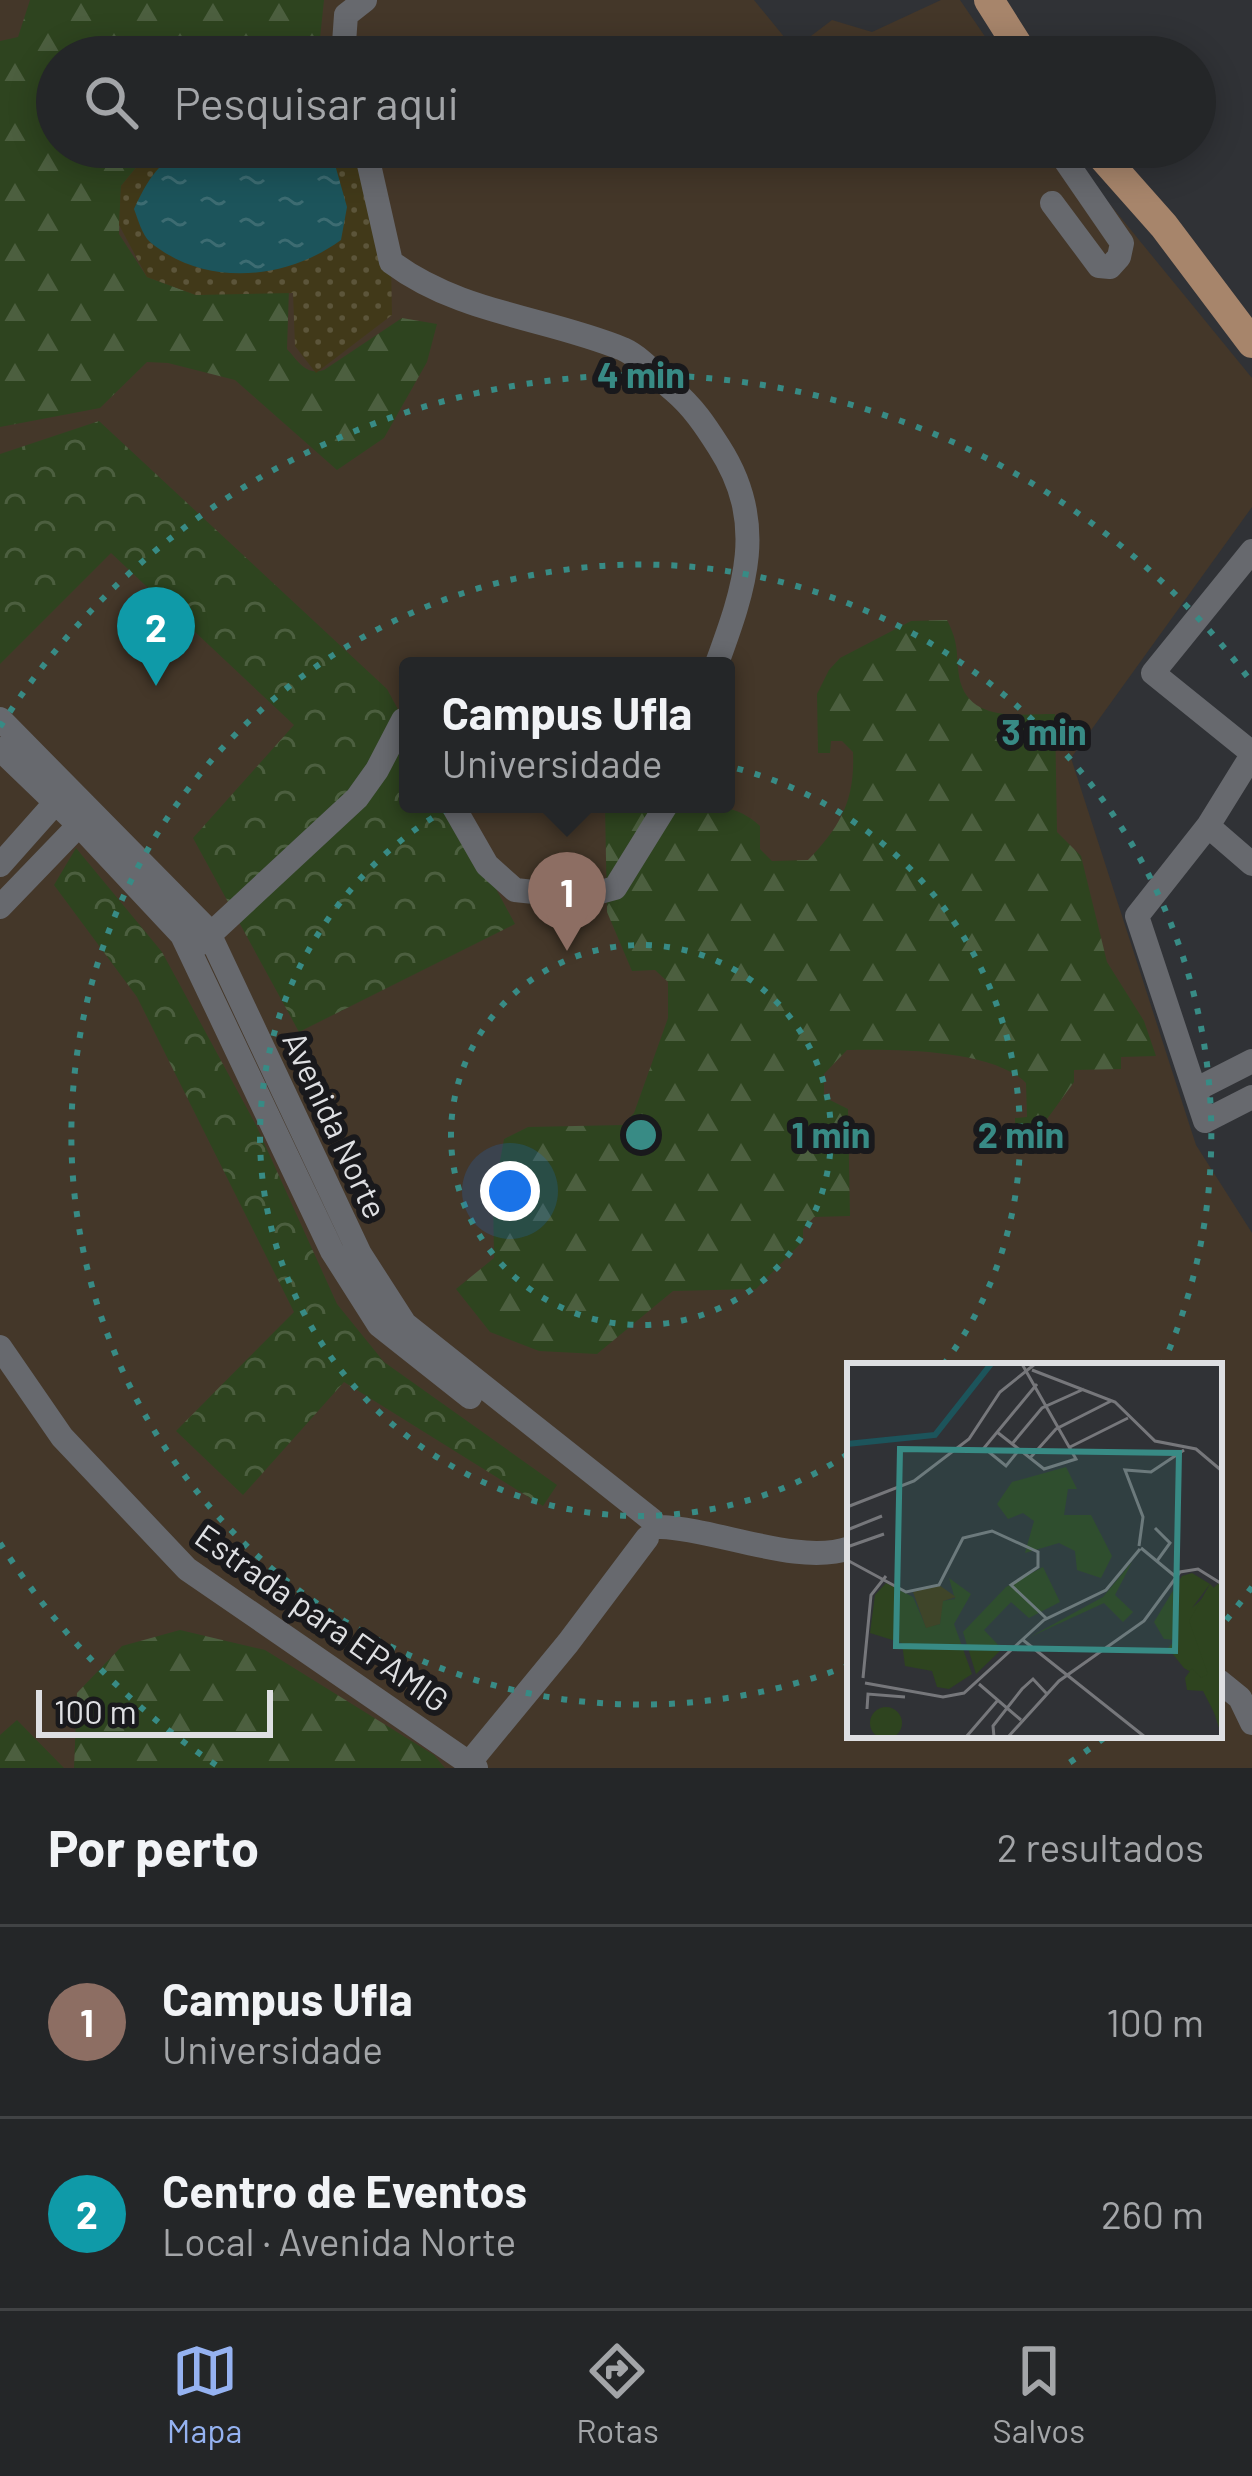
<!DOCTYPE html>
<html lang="pt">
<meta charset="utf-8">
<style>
body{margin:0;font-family:Barlow,sans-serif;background:#303234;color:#f1f3f6}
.scale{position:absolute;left:36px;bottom:30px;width:237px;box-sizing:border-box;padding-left:12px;border:6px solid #dedfe2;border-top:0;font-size:33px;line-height:42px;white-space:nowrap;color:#dedfe2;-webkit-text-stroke:9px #19191c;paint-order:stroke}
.you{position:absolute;left:510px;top:1191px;width:42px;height:42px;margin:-30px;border:9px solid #fff;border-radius:50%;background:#1a73e8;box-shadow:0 0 0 18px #1a73e833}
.badge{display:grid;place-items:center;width:78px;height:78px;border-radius:50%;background:#95b2f1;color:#fff;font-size:39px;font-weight:700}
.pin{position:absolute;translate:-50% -99px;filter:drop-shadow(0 3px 6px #0008)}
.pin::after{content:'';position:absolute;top:63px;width:42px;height:36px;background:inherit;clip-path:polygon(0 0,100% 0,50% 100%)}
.popup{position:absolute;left:399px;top:657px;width:336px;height:156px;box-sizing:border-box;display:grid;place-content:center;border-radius:12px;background:#242628;filter:drop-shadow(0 3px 9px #0005);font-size:39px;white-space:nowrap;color:#a3a5a8}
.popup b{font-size:45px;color:#f1f3f6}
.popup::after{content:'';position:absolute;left:50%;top:100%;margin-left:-24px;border:24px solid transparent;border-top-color:#242628}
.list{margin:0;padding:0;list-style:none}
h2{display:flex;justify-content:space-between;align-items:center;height:156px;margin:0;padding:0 48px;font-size:51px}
h2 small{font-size:39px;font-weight:400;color:#a3a5a8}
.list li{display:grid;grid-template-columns:78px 1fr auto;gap:36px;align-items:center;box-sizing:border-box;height:192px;padding:0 48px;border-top:3px solid #414345}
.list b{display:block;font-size:45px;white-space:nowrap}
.list p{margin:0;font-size:39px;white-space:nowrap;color:#a3a5a8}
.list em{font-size:39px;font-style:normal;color:#a3a5a8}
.icon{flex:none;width:66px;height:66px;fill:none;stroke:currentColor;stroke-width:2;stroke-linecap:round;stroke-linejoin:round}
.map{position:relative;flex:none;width:1252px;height:1768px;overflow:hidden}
.search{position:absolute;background:#242628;box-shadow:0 6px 30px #0003;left:36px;right:36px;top:36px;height:132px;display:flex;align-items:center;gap:30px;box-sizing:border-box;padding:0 42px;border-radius:66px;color:#a3a5a8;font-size:45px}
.sheet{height:540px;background:#242628}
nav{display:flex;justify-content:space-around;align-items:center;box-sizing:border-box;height:168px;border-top:3px solid #414345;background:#242628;font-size:33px;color:#a3a5a8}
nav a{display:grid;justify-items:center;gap:6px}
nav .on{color:#95b2f1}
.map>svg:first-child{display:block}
.education{fill:#443729;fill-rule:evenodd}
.forest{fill:url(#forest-firs)}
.sand{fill:url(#sand-dots)}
.park{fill:url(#park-crowns)}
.water{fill:url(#water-ripples)}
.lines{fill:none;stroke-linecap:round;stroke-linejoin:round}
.minor{stroke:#67696e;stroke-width:24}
.major{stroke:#a7856b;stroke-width:30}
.ring{fill:none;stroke:#388b85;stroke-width:6;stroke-dasharray:6 12}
.labels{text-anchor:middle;stroke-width:12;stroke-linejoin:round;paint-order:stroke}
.street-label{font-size:33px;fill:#dedfe2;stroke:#19191c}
.inset-river{fill:none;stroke:#1c545b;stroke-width:6}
.inset-road{fill:none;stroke:#76777b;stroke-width:3}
.view{fill:#388b85;fill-opacity:0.15;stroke:#388b85;stroke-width:6}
.inset-edge{fill:none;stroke:#dedfe2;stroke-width:6}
.centre{fill:#388b85;stroke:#19191c;stroke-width:6}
.ring-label{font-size:36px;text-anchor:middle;font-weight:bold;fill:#388b85;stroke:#19191c;stroke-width:12;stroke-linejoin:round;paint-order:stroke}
</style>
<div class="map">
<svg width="1252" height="1768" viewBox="0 0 1252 1768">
<defs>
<pattern id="forest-firs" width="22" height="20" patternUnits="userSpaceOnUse" patternTransform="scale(3)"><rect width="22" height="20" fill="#2e441f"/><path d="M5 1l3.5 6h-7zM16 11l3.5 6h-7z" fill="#4c5f3f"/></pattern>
<pattern id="sand-dots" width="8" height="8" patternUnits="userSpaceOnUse" patternTransform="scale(3)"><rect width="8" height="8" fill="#413919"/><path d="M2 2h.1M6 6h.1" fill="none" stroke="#5c553a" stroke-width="1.8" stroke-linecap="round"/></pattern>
<pattern id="park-crowns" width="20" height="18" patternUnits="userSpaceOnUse" patternTransform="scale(3)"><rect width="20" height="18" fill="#2e441f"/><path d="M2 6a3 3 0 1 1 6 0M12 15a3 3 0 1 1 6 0" fill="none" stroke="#4c5f3f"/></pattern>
<pattern id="water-ripples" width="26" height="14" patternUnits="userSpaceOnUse" patternTransform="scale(3)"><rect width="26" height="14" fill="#1c545b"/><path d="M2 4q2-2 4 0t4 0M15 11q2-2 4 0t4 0" fill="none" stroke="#3d6c72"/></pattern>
</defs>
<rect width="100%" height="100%" fill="#303236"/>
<path class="education" d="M0 0H754L794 49 832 20 872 32 941 0H960L999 57H57V147H1063L1252 378V507L1071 758 1196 1145 1252 1233V1768H0ZM408 666H726V804H408ZM850 1366H1219V1735H850Z"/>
<path class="forest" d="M30 0H324L318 57H57V147H153L121 186 119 234 147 277 196 295 289 288 287 349C298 361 306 376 324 370L402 318 437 324 427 362 384 438 337 470 235 380 168 363 147 362 100 408 0 427V41L18 37Z
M947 620C959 644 956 651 959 676 967 723 1019 714 1055 714L1057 832 1081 856 1107 962 1144 1021 1156 1056 1121 1057V1069L1074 1070V1082L1039 1130H1015V1118L1027 1117 1026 1083C992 1049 894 1049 847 1050L824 1074V1097L848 1109 850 1216 814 1217 803 1229V1241L756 1289 673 1291 597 1354 539 1351 490 1332 456 1289 494 1258 493 1199 504 1139 528 1127 623 1125 634 1113 668 1018V982L655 970 632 971 607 912 605 805C651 804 724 791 760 826V849L772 861 808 860C841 826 855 800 853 752L842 741H831L830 753H818L817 694 829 670 840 658 911 621Z
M180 1630 265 1650 434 1755 445 1768H74L77 1693 122 1646Z
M17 1720 64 1768H0V1735Z"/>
<path class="sand" d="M153 147H360L391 262 392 315 316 373 295 346 293 293 196 295 147 277 119 225 121 186Z"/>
<path class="park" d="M99 421 387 689 408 728V804H450L515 924 299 1032 193 838 294 725 111 553 0 664V454Z
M76 848 162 952 256 1125 337 1304 384 1362 557 1485 543 1506 344 1382 243 1495 176 1431 294 1312 137 997 54 885Z"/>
<path class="water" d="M191 147H330L347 207 341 240C286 280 206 288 150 242 142 235 138 219 134 209 148 179 160 159 191 147Z"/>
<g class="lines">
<path class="minor" d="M343 57 346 15 365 0
M365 147 391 262C461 314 545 317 623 349 641 357 658 377 673 390 693 407 705 425 719 447 768 523 745 587 716 666
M1052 203 1099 266 1110 267 1119 257 1122 243 1056 147
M1252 551 1153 673 1252 753
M0 719 207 929 360 1254 405 1324 652 1520
M0 749 79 825 182 935 332 1251 379 1325 470 1397
M1252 755 1208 826 1137 916 1205 1121 1252 1097
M452 804 487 865 515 890 582 897 615 888 667 804
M1208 826 1252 864
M0 865 56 802
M0 907 79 825
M201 943 357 798 377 770 403 720
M1197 1089 1252 1061
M0 1347 62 1437 187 1569 476 1768
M661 1527C717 1529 798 1566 850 1548
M1219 1681 1240 1698 1252 1723
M470 1762 568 1643 647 1538"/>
<path class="major" d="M989 0 1025 57
M1094 147 1164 226 1252 343"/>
</g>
<g class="ring">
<circle cx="641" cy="1135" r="190"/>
<path d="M848 1454A380 380 0 1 1 944 1364"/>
<path d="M850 1665A570 570 0 1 1 1164 1362"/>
<path d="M1252 1587A760 760 0 0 1 1223 1624M1104 1738A760 760 0 0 1 1066 1765M216 1765A760 760 0 0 1 0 1543M0 727A760 760 0 0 1 1252 683"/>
</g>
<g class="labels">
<g class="street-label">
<text transform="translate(335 1125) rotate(65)" y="12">Avenida Norte</text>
<text transform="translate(322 1618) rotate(35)" y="12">Estrada para EPAMIG</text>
</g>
</g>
<g transform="translate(847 1363)">
<rect width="375" height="375" fill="#303236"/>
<path d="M219 104 230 126H221L217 152H244L265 193 254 215 230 207 228 188 212 180 178 190 187 158 176 150 161 156 150 141 165 119ZM345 210 363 221 345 245 375 217V374L356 316 337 305 321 285 329 277 317 276 307 259 335 213ZM102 215 124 231 107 261 125 311 102 326 90 324 85 308 58 303 55 280 23 270 28 232 39 220 66 234 79 264 93 261 95 238 108 236Z" fill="#2e441f"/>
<path d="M92 222 109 234 96 238 93 261 79 265 66 229Z" fill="#413919"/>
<path d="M285 199 268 232 286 249 276 259 257 240 183 274 256 234ZM196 204 213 239 182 255 164 239 137 267 155 286 129 311 116 269 159 224ZM363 221 375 233V365L356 328 340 327 338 315 345 305 354 315 361 311 342 258ZM23 360a16 16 0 1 1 32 0a16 16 0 1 1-32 0Z" fill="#2e441f"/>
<path class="inset-river" d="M0 81 88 72 144 1"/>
<path class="inset-road" d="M185 7 268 39 308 78 349 86 375 108M150 69 197 106 229 96 175 1M165 81 195 45 237 26M223 84 281 55M172 87 159 103 137 85 190 21M183 95 209 66 264 38M0 144 67 118 122 76 153 29 188 1M308 165 323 180 310 198M0 167 35 153M292 183 296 154 278 107 304 109 337 87M0 184 37 171M294 185 329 214M0 197 59 229 92 222 116 175 145 168 191 189V204L164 222 200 256M176 277 298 374M16 315 24 232 39 213M18 320 96 334 117 330 197 257 259 227 293 186M132 321 174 357M20 346 21 331 58 334M119 374 151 337M147 374 146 363 175 326 186 316 200 331M161 374 212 318 297 258 333 209 351 206 375 221"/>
<path class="view" d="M53 86 332 90 328 288 49 283Z"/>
<rect width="375" height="375" class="inset-edge"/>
</g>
<circle cx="641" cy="1135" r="18" class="centre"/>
<g class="ring-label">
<text x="641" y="388">4 min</text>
<text x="1044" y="745">3 min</text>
<text x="831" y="1148">1 min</text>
<text x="1021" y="1148">2 min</text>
</g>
</svg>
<div class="scale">100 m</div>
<div class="you"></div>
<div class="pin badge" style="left:567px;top:951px;background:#8d6e63">1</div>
<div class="popup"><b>Campus Ufla</b>Universidade</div>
<div class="pin badge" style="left:156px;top:686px;background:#0f9aa8">2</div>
<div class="search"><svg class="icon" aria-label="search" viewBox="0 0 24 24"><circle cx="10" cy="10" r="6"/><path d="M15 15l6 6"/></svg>Pesquisar aqui</div>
</div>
<section class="sheet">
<h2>Por perto<small>2 resultados</small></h2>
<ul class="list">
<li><span class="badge" style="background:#8d6e63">1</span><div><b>Campus Ufla</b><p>Universidade</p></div><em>100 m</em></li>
<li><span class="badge" style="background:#0f9aa8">2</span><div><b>Centro de Eventos</b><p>Local · Avenida Norte</p></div><em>260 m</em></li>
</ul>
</section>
<nav>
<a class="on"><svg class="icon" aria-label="map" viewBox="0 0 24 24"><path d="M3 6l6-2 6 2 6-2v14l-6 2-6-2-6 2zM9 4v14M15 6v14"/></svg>Mapa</a>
<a><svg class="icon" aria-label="directions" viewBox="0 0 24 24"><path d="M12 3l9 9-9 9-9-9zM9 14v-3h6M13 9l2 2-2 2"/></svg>Rotas</a>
<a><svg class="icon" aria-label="saved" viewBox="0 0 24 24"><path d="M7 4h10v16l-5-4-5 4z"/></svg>Salvos</a>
</nav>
